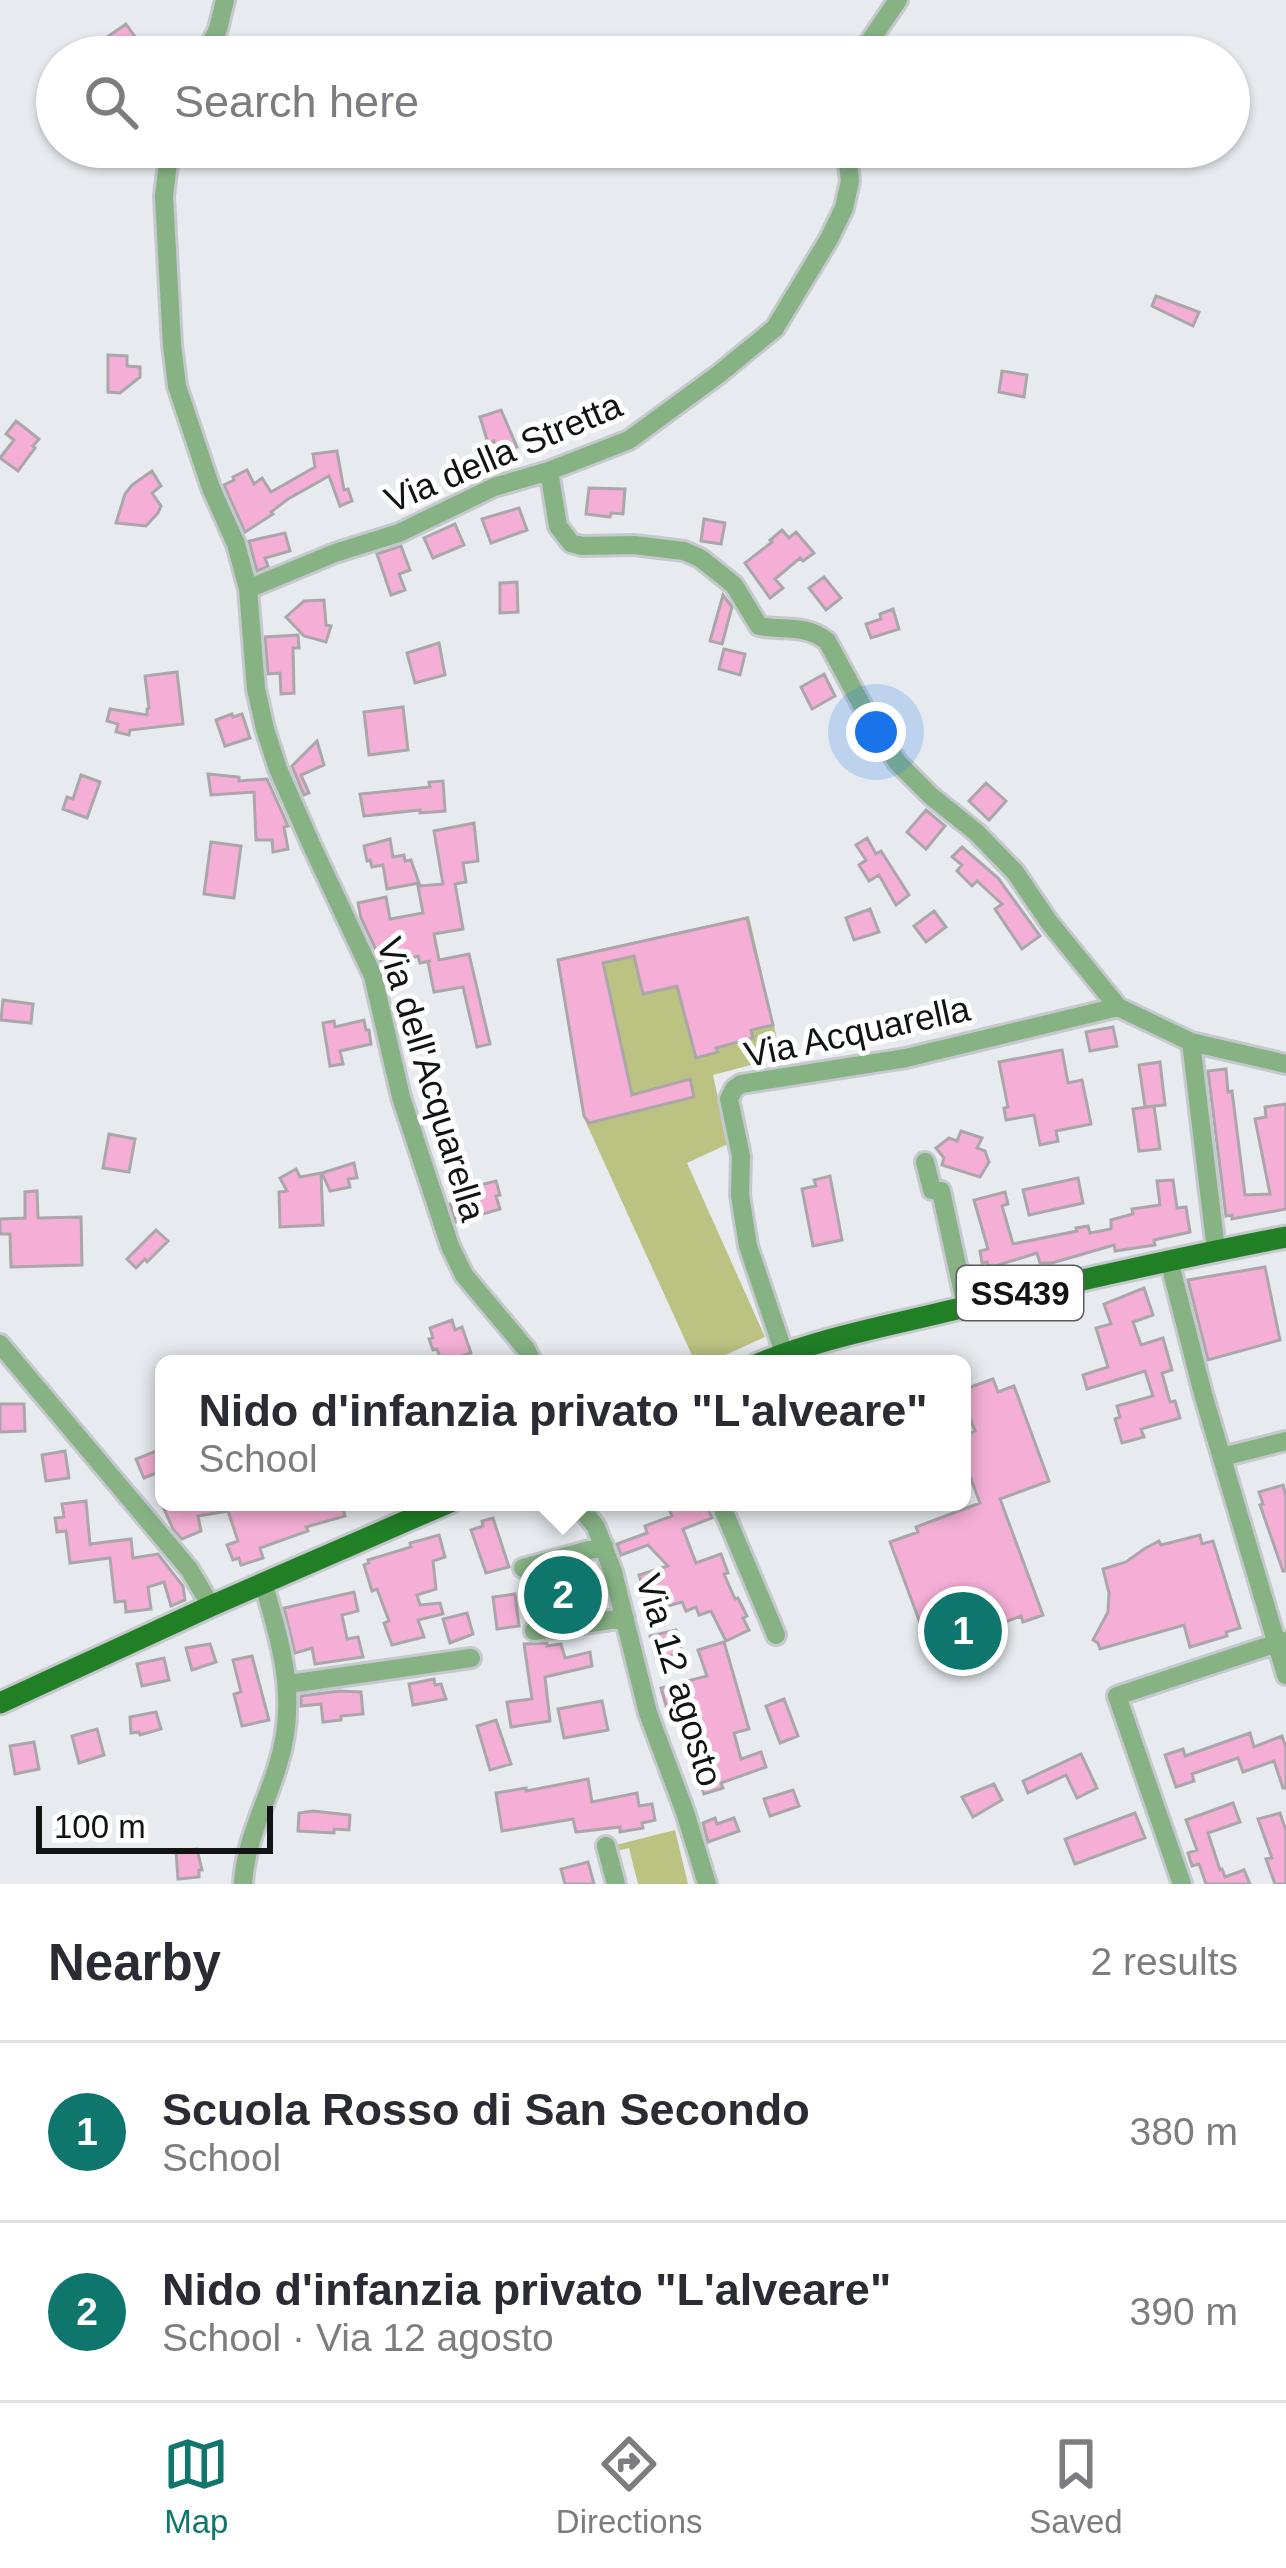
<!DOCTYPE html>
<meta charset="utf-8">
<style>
body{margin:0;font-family:Helvetica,sans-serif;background:#f2f2f3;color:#2b2b33}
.scale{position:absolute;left:36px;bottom:30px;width:237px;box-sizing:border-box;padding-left:12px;border:6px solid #111314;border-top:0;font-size:33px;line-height:42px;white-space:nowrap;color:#111314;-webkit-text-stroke:9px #fff;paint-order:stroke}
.you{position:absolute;left:876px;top:732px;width:42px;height:42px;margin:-30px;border:9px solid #fff;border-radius:50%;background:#1a73e8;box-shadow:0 0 0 18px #1a73e833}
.badge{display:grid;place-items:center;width:78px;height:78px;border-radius:50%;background:#0f766e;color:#fff;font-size:39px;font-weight:700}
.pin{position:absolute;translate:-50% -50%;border:6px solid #fff;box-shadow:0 3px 12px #0006}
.popup{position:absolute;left:155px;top:1355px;width:816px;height:156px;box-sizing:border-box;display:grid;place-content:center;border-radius:18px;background:#fff;filter:drop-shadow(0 3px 9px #0005);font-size:39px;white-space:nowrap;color:#7c7c81}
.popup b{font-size:45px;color:#2b2b33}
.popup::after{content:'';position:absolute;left:50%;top:100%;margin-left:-24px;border:24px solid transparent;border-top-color:#fff}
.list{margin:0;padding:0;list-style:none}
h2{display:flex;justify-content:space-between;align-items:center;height:156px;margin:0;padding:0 48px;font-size:51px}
h2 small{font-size:39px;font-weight:400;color:#7c7c81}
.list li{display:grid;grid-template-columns:78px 1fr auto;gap:36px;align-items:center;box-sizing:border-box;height:180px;padding:0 48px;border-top:3px solid #e1e1e2}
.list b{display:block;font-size:45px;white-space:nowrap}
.list p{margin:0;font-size:39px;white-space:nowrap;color:#7c7c81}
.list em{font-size:39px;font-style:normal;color:#7c7c81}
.icon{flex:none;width:66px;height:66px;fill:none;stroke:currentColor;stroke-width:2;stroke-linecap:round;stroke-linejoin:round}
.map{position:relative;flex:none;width:1286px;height:1884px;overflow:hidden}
.search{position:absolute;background:#fff;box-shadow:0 3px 9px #0004;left:36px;right:36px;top:36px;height:132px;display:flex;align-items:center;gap:30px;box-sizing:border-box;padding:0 42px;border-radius:66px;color:#7c7c81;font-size:45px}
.sheet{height:516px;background:#fff}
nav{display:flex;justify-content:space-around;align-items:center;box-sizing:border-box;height:168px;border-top:3px solid #e1e1e2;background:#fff;font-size:33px;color:#7c7c81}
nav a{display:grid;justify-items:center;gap:6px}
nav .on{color:#0f766e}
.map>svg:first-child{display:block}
.green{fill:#bcc281}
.building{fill:#f5afd6;stroke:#aba6a9;stroke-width:3}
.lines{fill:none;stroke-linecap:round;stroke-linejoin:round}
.minor-casing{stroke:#c5c8cc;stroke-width:24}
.major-casing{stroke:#c5c8cc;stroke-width:27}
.minor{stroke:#86b284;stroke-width:18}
.major{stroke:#217f26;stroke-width:21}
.labels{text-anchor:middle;stroke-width:10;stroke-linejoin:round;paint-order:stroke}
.shield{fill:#fff;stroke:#585a5a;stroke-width:3}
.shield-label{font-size:33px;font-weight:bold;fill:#111314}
.street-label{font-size:36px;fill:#111314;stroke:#fff}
</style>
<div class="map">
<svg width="1286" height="1884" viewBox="0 0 1286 1884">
<rect width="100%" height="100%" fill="#e7ebef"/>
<path class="green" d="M749 916 781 1057 713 1075 728 1144 687 1163 765 1337 705 1364H696L583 1116 557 959Z
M675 1830 688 1884H638L629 1848 613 1852 612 1846Z"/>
<path class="building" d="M126 24 138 41 110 57 100 42Z
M1156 296 1199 312 1193 326 1152 306Z
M108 355 127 356V366L140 367V377L120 393 108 392Z
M1002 371 1027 375 1024 397 999 392Z
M501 410 517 447 498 453 494 441 488 443 480 417Z
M16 421 39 439 33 446 35 448 18 471 0 458 14 440 6 434Z
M337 451 344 490 348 489 352 501 340 506 329 476 288 499 271 512 273 514 245 532 224 485 234 480 233 477 247 470 254 484 262 478 271 492 315 467 313 454Z
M152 471 161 486 152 493 161 506 158 513 146 526 116 523 125 494 132 485Z
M589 488 625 489 623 514 611 513 610 517 586 514Z
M519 508 527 530 491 543 482 519Z
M704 519 725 523 721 544 701 541Z
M455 524 464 545 433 558 424 538Z
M782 530 789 538 796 532 814 553 803 561 800 558 775 579 783 588 770 598 745 563 772 542 770 540Z
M285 533 290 551 265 558 268 566 257 571 249 541Z
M401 546 410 570 399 574 405 590 391 595 377 554Z
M824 577 841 598 826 610 809 588Z
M517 582 518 612 500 613V583Z
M723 595 732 607 722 644 710 641Z
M324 600 326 625 331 626 326 642 304 636 286 617 304 601Z
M893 609 899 629 871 638 866 624 881 619 880 614Z
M298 635 299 648H293L294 693 281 694 280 673 268 674 265 637Z
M439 643 445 675 415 683 407 653Z
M724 649 745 654 740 675 719 669Z
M177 672 183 724 130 730 129 735 116 732 118 724 107 721 110 709 147 715V709L149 708 145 676Z
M824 674 835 696 812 709 801 687Z
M403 707 408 750 369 755 364 712Z
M232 714 233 717 242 714 250 738 225 746 216 720Z
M317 741 324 765 301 775 309 793 304 795 292 766Z
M208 774 239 777V781L267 779 288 826 284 827 288 849 273 852 272 840H256L254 792 211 795Z
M81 775 100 782 87 818 63 809 67 797 73 799Z
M443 781 445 811 420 813V810L364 816 360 794 430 787 429 782Z
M986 783 1006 801 989 820 969 801Z
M926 810 945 826 926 849 907 832Z
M474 823 478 861 463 863 466 882 455 884 463 929 434 934 439 960 469 954 490 1044 477 1047 463 987 434 992 428 962 431 961 420 963 418 956 383 965 361 918 358 903 386 897 390 919 423 913 418 886 443 884 434 831Z
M867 838 876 854 881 851 909 895 896 905 879 875 869 881 859 865 866 860 856 845Z
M390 839 393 857 404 855 405 861 411 860 419 883 387 889 383 865 372 867 370 860 367 861 364 846Z
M211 842 241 846 234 898 204 894Z
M962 847 998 878 1040 936 1022 949 995 909 1002 904 977 881 972 886 957 871 962 865 952 857Z
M870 909 879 932 854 940 846 918Z
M934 911 946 927 926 942 914 926Z
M747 918 773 1025 751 1030 753 1038 716 1048 718 1052 696 1058 677 986 643 994 634 956 603 963 632 1095 690 1079 694 1097 589 1123 584 1116 558 960Z
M3 1000 33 1004 31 1023 1 1020Z
M364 1020 366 1030H369L371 1044 340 1051 343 1064 330 1066 323 1023 334 1021 335 1027Z
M1113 1027 1117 1046 1090 1051 1086 1032Z
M1062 1050 1068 1083 1082 1080 1091 1124 1056 1131 1058 1141 1040 1145 1034 1115 1006 1120 1004 1108 1008 1107 999 1062Z
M1160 1062 1165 1105 1145 1107 1139 1065Z
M1226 1069 1228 1092 1232 1091 1245 1195 1270 1194 1255 1119 1266 1117 1265 1107 1286 1104V1209L1232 1219V1215L1226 1216 1208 1071Z
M1154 1106 1160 1149 1139 1151 1133 1109Z
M961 1131 982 1138 977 1148 985 1151 989 1162 980 1177 942 1165 944 1158 936 1148 949 1138 957 1141Z
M109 1134 135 1139 129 1172 103 1168Z
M354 1163 357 1178 348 1179 350 1187 330 1191 322 1173Z
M296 1169 300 1177 321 1173 323 1225 280 1227 279 1192 287 1191 280 1178Z
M830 1176 842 1240 813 1246 802 1189 816 1186 814 1180Z
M1078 1178 1083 1203 1029 1215 1023 1190Z
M1173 1180 1177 1208 1186 1207 1190 1232 1154 1240 1155 1245 1115 1251 1114 1245 1052 1263H1040L1037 1253 989 1268 987 1262 982 1263 980 1251 988 1249 974 1200 1005 1192 1008 1204 1002 1206 1013 1244 1077 1231 1076 1228 1088 1226 1090 1233 1111 1229V1220L1133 1214 1132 1209 1160 1205 1157 1181Z
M496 1181 500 1195 496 1196 500 1209 456 1222 450 1204 479 1196 476 1186Z
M37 1191 38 1218 81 1217 82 1265 11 1267 10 1234H0V1219L25 1218V1192Z
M156 1230 168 1241 147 1262 145 1259 136 1268 127 1259Z
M1265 1267 1280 1340 1208 1360 1188 1280Z
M1144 1288 1153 1315 1133 1322 1141 1345 1163 1338 1172 1370 1162 1373 1170 1402 1175 1401 1180 1418 1141 1429 1144 1437 1122 1443 1115 1419 1120 1417 1117 1406 1153 1396 1145 1371 1087 1389 1083 1375 1108 1367 1096 1328 1111 1324 1104 1304Z
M452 1320 455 1330 462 1327 471 1353 442 1363 437 1349 433 1350 429 1339 433 1338 430 1328Z
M993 1379 998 1392 1014 1386 1049 1481 1000 1499 1043 1615 1023 1622 1021 1616 974 1634 976 1639 932 1655 890 1542 918 1532 916 1527 980 1503 962 1455V1436L975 1431 962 1398V1390Z
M0 1404H24L25 1431 0 1432Z
M164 1448V1470L144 1478 136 1459Z
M65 1451 69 1478 46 1481 42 1455Z
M1283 1485 1286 1496V1571H1283L1260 1505 1263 1504 1259 1492Z
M86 1501 90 1544 131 1539 133 1558 158 1554 183 1586 185 1600 171 1606 164 1582 148 1587 151 1609 126 1612 125 1601 115 1602 110 1558 70 1563 66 1531 57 1532 55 1518 64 1517 62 1504Z
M161 1502H341L345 1516 306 1527 308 1531 260 1548 263 1558 241 1565 239 1558 233 1560 227 1545 238 1541 228 1511 198 1516 201 1531 182 1539 173 1529Z
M666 1502H705L712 1518 683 1529 696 1563 721 1554 728 1573 724 1574 735 1599 738 1598 747 1616 743 1618 749 1630 726 1641 711 1611 699 1615 696 1607 686 1611 682 1602 650 1611 639 1575 668 1566 648 1545 621 1555 617 1544 647 1533 645 1526 672 1516Z
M493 1518 509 1567 486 1573 471 1530 483 1526 482 1521Z
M439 1535 445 1557 433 1561 436 1589 417 1595 420 1605 440 1603 443 1614 418 1620 424 1637 392 1645 384 1623 389 1621 377 1589 372 1591 364 1565 369 1563 368 1560 411 1547 410 1543Z
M1200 1535 1202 1544 1213 1541 1240 1628 1226 1632 1227 1636 1190 1647 1184 1625 1100 1649 1098 1643 1093 1640 1108 1612 1109 1593 1103 1569 1126 1562 1144 1549 1159 1541 1161 1545Z
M565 1580 571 1611 547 1615 541 1584Z
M354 1592 358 1611 342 1615 347 1639 358 1637 363 1657 315 1664 312 1648 295 1653 284 1608Z
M515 1594 519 1626 497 1629 493 1597Z
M467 1613 473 1634 450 1643 443 1619Z
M676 1630 682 1653 656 1659 650 1636Z
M724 1642 749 1729 734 1733 741 1759 761 1752 766 1767 721 1783 723 1788 704 1794 675 1713 671 1714 670 1708 667 1709 661 1688 707 1676 698 1650Z
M547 1643V1646L561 1644 565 1658 590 1652 592 1666 545 1677 550 1721 511 1727 507 1702 532 1699 524 1644Z
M210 1644 216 1662 192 1670 186 1648Z
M252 1656 269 1720 242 1726 234 1694 241 1692 233 1660Z
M164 1658 169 1680 142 1686 137 1664Z
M434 1679 435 1685 441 1684 446 1699 413 1705 409 1684Z
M339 1691 361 1692 363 1714 341 1716V1720L323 1722 321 1704 301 1706V1696Z
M784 1699 798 1736 780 1743 766 1706Z
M602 1701 608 1730 564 1738 558 1709Z
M156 1712 161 1729 140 1735 139 1732 131 1733 130 1717Z
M496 1720 511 1764 490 1770 477 1726Z
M97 1729 104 1755 79 1763 72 1736Z
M1250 1733 1254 1747 1282 1736 1286 1748V1788H1283L1274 1761 1243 1772 1238 1758 1192 1774 1194 1781 1176 1787 1165 1755 1183 1749 1185 1756Z
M34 1742 39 1769 15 1774 10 1746Z
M1081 1754 1097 1788 1077 1798 1066 1775 1028 1793 1023 1781Z
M588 1779 592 1802 637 1793 639 1806 652 1804 655 1820 642 1823 643 1828 620 1832V1827L576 1832 573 1819 502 1831 496 1793 526 1788V1791Z
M994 1784 1002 1800 973 1817 962 1797Z
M793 1790 799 1806 770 1816 764 1799Z
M1233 1803 1240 1822 1208 1833 1220 1870 1222 1869 1225 1877 1244 1870 1250 1884H1206L1199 1864 1192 1866 1188 1853 1197 1850 1186 1820Z
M313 1811 350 1815 349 1830 334 1829V1833L298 1831 299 1813Z
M1135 1813 1145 1838 1075 1864 1065 1839Z
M1280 1813 1286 1831V1884H1275L1266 1859 1272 1858 1258 1819Z
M715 1818 717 1824 734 1818 739 1831 708 1842 703 1823Z
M197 1849 202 1870H199V1877L178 1879 176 1851Z
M588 1862 594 1884H565L561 1869Z"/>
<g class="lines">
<defs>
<path id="minor" d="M204 57 218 29 225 0
M859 57 898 0
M170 147 164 196 172 345 177 386 211 488 236 544 248 589 256 689 265 729 278 769 311 844 373 976 401 1097 450 1246 464 1275 526 1349 533 1364
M549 471 558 526 571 543 582 546 634 545 684 551 700 558 734 585 759 626C785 631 805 624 827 641L877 733 898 763 931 796 976 832 1015 872 1049 922 1118 1007
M248 589 335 553 399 533 494 487 549 471 629 440 719 374 775 328 829 239 844 208 850 181 846 147
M1191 1042 1216 1250
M925 1162 932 1190 941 1191 966 1307
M1169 1260 1203 1394 1286 1675
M0 1344 189 1569 211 1606
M784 1353 748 1246 740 1195 741 1156 729 1099 734 1089 741 1084 906 1058 1118 1007 1191 1042 1286 1064
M1222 1457 1286 1441
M576 1502 596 1527 613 1572 648 1713 685 1812 707 1884
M720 1502 776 1635
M523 1568 604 1546
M534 1631 625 1618
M289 1684 471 1658
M606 1846 616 1884
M243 1884C245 1843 265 1806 277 1768 299 1701 282 1649 264 1585
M1182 1884 1117 1696 1283 1641"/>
<path id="major" d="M758 1364C817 1339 882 1327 944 1312 1058 1285 1171 1259 1286 1237
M0 1703 211 1606 450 1502"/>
</defs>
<use href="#minor" class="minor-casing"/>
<use href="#major" class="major-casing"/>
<use href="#minor" class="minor"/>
<use href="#major" class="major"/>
</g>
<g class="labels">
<rect class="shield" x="957" y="1266" width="126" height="54" rx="9"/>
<g class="shield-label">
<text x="1020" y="1305">SS439</text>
</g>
<g class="street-label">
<text transform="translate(503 452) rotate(-23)" y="13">Via della Stretta</text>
<text transform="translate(857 1031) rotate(-12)" y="13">Via Acquarella</text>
<text transform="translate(432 1079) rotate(73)" y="13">Via dell'Acquarella</text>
<text transform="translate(680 1680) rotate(73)" y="13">Via 12 agosto</text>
</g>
</g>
</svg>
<div class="scale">100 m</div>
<div class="you"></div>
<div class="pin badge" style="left:963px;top:1631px">1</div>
<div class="pin badge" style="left:563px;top:1595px">2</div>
<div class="popup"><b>Nido d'infanzia privato &quot;L'alveare&quot;</b>School</div>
<div class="search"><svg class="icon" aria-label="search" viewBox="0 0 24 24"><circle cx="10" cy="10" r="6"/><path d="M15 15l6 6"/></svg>Search here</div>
</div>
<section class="sheet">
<h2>Nearby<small>2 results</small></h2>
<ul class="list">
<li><span class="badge">1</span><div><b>Scuola Rosso di San Secondo</b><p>School</p></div><em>380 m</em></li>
<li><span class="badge">2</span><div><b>Nido d'infanzia privato &quot;L'alveare&quot;</b><p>School · Via 12 agosto</p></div><em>390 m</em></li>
</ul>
</section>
<nav>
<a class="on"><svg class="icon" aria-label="map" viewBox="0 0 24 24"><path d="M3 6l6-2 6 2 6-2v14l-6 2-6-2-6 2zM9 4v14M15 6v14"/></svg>Map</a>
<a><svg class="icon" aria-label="directions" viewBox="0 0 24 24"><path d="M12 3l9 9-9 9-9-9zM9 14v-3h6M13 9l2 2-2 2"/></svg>Directions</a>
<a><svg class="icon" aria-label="saved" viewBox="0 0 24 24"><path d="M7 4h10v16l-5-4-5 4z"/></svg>Saved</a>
</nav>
